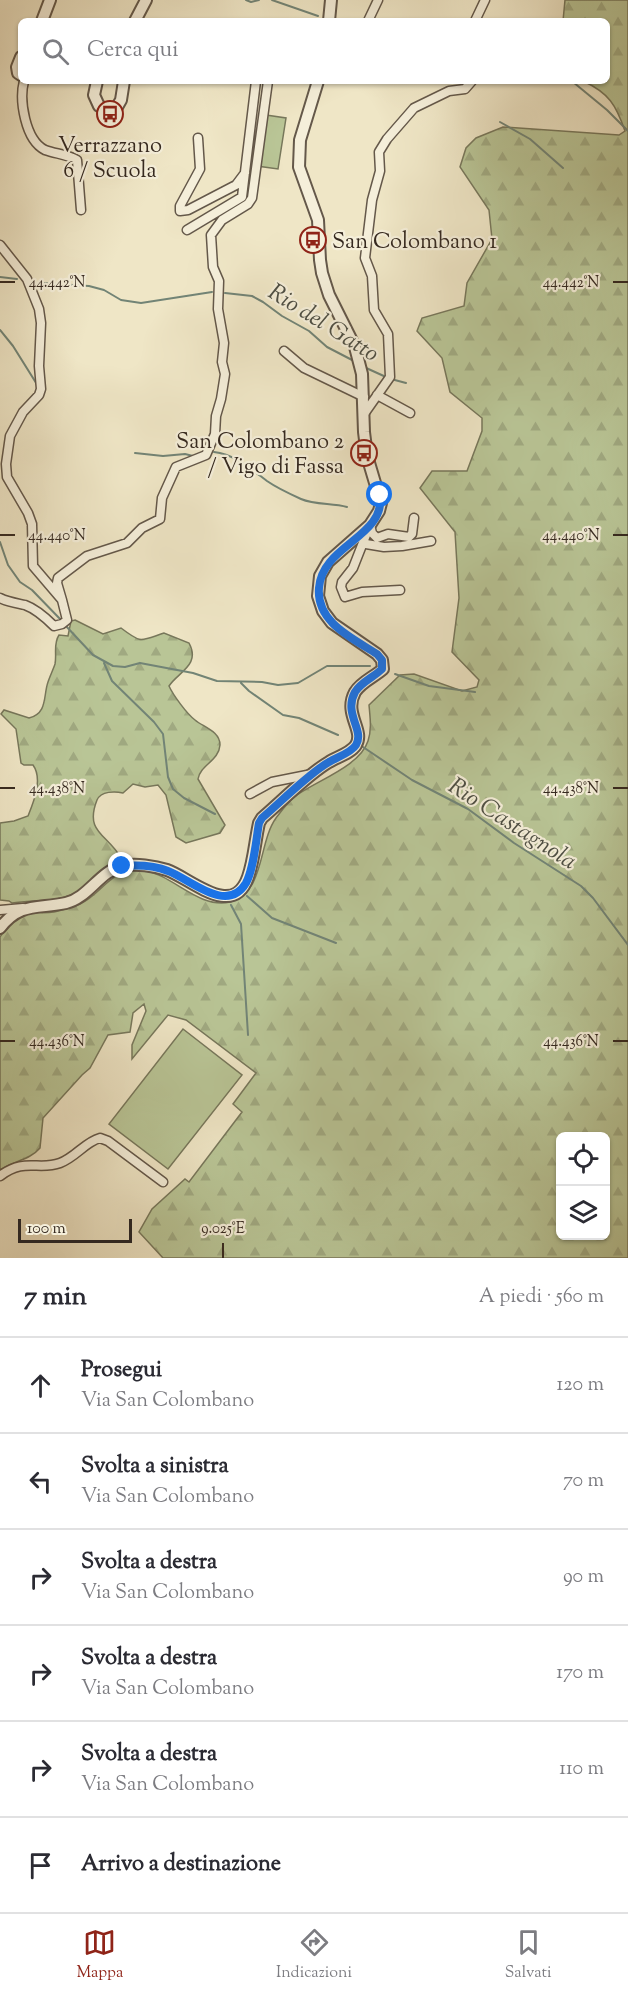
<!DOCTYPE html>
<html lang="it">
<meta charset="utf-8">
<style>
body{margin:0;font-family:"Sorts Mill Goudy",serif;background:#f7f7f7;color:#2b2b33}
.controls{position:absolute;right:18px;bottom:18px;display:grid;overflow:hidden;border-radius:9px;box-shadow:0 2px 4px #0004}
.controls button{width:54px;height:54px;display:grid;place-items:center;padding:0;border:0;border-bottom:2px solid #e1e1e2;background:#fff;color:#2b2b33;font:30px sans-serif}
.scale{position:absolute;left:18px;bottom:15px;width:114px;box-sizing:border-box;padding-left:6px;border:3px solid #352920;border-top:0;font-size:16px;line-height:21px;white-space:nowrap;color:#352920;-webkit-text-stroke:4px #f5efda;paint-order:stroke}
.stop{position:absolute;width:18px;height:18px;margin:-14px;border:4px solid #1a73e8;border-radius:50%;background:#fff}
.stop.end{background:#1a73e8;border-color:#fff;box-shadow:0 2px 6px #0008}
.list{margin:0;padding:0;list-style:none}
h2{display:flex;justify-content:space-between;align-items:center;height:78px;margin:0;padding:0 24px;font-size:26px}
h2 small{font-size:20px;font-weight:400;color:#7c7c81}
.list li{display:grid;grid-template-columns:39px 1fr auto;gap:18px;align-items:center;box-sizing:border-box;height:96px;padding:0 24px;border-top:2px solid #e1e1e2}
.list b{display:block;font-size:22px;white-space:nowrap}
.list p{margin:0;font-size:20px;white-space:nowrap;color:#7c7c81}
.list em{font-size:20px;font-style:normal;color:#7c7c81}
.icon{flex:none;width:33px;height:33px;fill:none;stroke:currentColor;stroke-width:2;stroke-linecap:round;stroke-linejoin:round}
.map{position:relative;flex:none;width:628px;height:1258px;overflow:hidden}
.search{position:absolute;background:#fff;box-shadow:0 2px 4px #0004;left:18px;right:18px;top:18px;height:66px;display:flex;align-items:center;gap:15px;box-sizing:border-box;padding:0 21px;border-radius:9px;color:#7c7c81;font-size:22px}
.sheet{height:654px;background:#fff}
nav{display:flex;justify-content:space-around;align-items:center;box-sizing:border-box;height:84px;border-top:2px solid #e1e1e2;background:#fff;font-size:16px;color:#7c7c81}
nav a{display:grid;justify-items:center;gap:3px}
nav .on{color:#8f2418}
.map>svg:first-child{display:block}
.forest{fill:url(#forest-firs);stroke:#77775b;stroke-width:1.5;fill-rule:evenodd}
.pitch{fill:#b9c596;stroke:#77775b;stroke-width:1.5}
.lines{fill:none;stroke-linecap:round;stroke-linejoin:round}
.stream{stroke:#728476;stroke-width:2}
.minor-casing{stroke:#64584a;stroke-width:11}
.tertiary-casing{stroke:#64584a;stroke-width:14}
.minor{stroke:#f5efda;stroke-width:8}
.tertiary{stroke:#f5efda;stroke-width:10}
.route{stroke:#1a73e8;stroke-width:8}
.ticks{fill:none;stroke:#352920;stroke-width:2}
.labels{text-anchor:middle;stroke-width:4.5;stroke-linejoin:round;paint-order:stroke}
.poi-label{font-size:22px;fill:#352920;stroke:#f5efda}
.water-label{font-size:24px;font-style:italic;fill:#4e4f44;stroke:#f5efda}
.ticks-label{font-size:15px;text-anchor:middle;fill:#352920;stroke:#f5efda;stroke-width:4.5;stroke-linejoin:round;paint-order:stroke}
</style>
<div class="map">
<svg width="628" height="1258" viewBox="0 0 628 1258">
<defs>
<pattern id="forest-firs" width="22" height="20" patternUnits="userSpaceOnUse" patternTransform="scale(1.5)"><rect width="22" height="20" fill="#b9c596"/><path d="M5 1l3.5 6h-7zM16 11l3.5 6h-7z" fill="#a0a981"/></pattern>
</defs>
<rect width="100%" height="100%" fill="#efe6c6"/>
<filter id="stains"><feTurbulence type="fractalNoise" baseFrequency=".00333" numOctaves="4"/><feColorMatrix values="0 0 0 0 .2 0 0 0 0 .09 0 0 0 0 .02 0 0 0 .5 -.17"/></filter>
<radialGradient id="worn" r=".72"><stop offset=".6" stop-color="#630" stop-opacity="0"/><stop offset="1" stop-color="#630" stop-opacity=".3"/></radialGradient>
<path class="forest" d="M565 0H628V1258H163L139 1232 152 1209 185 1179 189 1182 242 1112 233 1104 256 1073 186 1020 168 1015 132 1059V1045L146 1011 144 1004 133 1013 130 1032 108 1035 90 1068 82 1075 43 1118 40 1148C30 1160 13 1161 0 1170V937C5 930 10 922 18 917 30 910 41 914 54 912 62 911 72 907 80 904 104 893 111 865 146 871 174 876 199 909 230 902 265 893 258 843 276 818 282 810 289 800 297 795 318 780 360 766 368 741 372 729 370 717 369 705L400 675 414 674 462 691 477 687 479 680 452 652 459 598 455 532 420 488 432 471H467L482 431V418L450 392 442 358 417 331 422 318 464 306 467 283 492 239 489 210 460 167 466 148 476 138 503 127 619 135 625 131C616 105 609 93 583 81H607V21H563ZM560 1136H606V1236H560Z
M75 620 103 634 121 628C142 644 140 641 164 633L189 643C201 665 178 672 169 686 173 695 187 714 195 720 203 727 220 731 220 745 219 761 200 765 198 779L225 825 220 833 186 843 176 837 166 795 158 785 145 787 133 784 123 793C115 791 101 791 97 800 84 833 108 834 121 858 109 866 100 877 89 885 63 904 41 899 12 903L9 901 0 900V823L14 821 28 816C34 801 43 779 33 765H24L21 763 16 729 1 714 4 710 29 718C48 713 43 696 48 682 50 676 53 670 55 664 57 654 53 644 59 635L68 636 71 621Z"/>
<path class="pitch" d="M266 115 286 118 278 169 257 166Z
M183 1029 242 1075 168 1169 109 1124Z"/>
<g class="lines">
<path class="stream" d="M246 0 251 2 259 0
M272 0 318 16
M567 81 573 82 607 110 628 131
M500 122 530 139 563 168
M0 277 17 279
M42 283 89 286 104 290 121 300 141 303 212 292
M225 293 252 296 263 302 282 316 309 331 327 347 354 361
M0 330 13 346 38 386
M364 367 386 377
M391 379 406 383
M214 452C234 454 251 469 267 481 277 488 290 494 301 499 315 505 332 503 347 507
M135 453 163 456 185 454 193 456
M0 542 8 565 20 582 32 590 62 621
M65 625 93 655 113 666 125 667 140 663 193 673 217 681 262 682 278 685 298 683 327 666H370
M104 663 112 681 154 722 163 734 168 777 173 789 184 798 215 814
M395 674 429 686 475 692
M241 683 249 691 283 715 299 718 338 735
M363 747 412 780 468 809 514 843 581 886 593 898 628 945
M247 896 272 918 336 943
M231 905 241 924 248 1035"/>
<defs>
<path id="minor" d="M368 21 378 0
M475 21 485 0
M24 81C19 100 25 140 45 150 56 154 66 154 77 160L81 210
M198 138 200 169 180 206V211L188 210 236 185 245 173
M187 230 242 197 256 81
M0 245 27 279 39 309 41 323 39 366 41 389 39 395 23 412 10 436 6 464 7 477 28 513 32 524 33 566 62 600 67 620 62 624 54 626C46 618 36 609 25 605 16 603 8 602 0 598
M284 351 304 368 364 397
M377 395 410 413
M364 414 390 377 388 334 374 310 372 276 365 258 372 200 380 171 379 152 387 139 414 108 449 91 465 89 472 81
M370 525 372 533 377 538 388 534 409 537 412 534 414 518
M366 529V535L353 568 342 582 341 587 345 597 362 592 400 590
M364 540 366 544 384 547 402 546 431 541
M62 600 57 583 58 578 87 556 127 543 142 528 160 519 162 498 176 467 206 455 215 434 216 416 221 399 225 374 222 362 224 343 218 309 219 281 213 267 211 235 222 220 248 204 252 198 268 81
M250 794 272 782 312 774
M0 910 23 908
M0 1176C25 1157 38 1171 60 1163 76 1157 85 1142 100 1138L108 1141 163 1182"/>
<path id="tertiary" d="M42 21 50 0
M135 21 146 0
M329 21 331 0
M21 57 17 67 18 73 21 75
M97 81 94 95 99 106 109 110 117 107 121 100 124 81
M0 928C20 902 38 909 66 903 88 898 100 871 122 866 135 863 155 866 167 870 190 878 233 920 248 877 254 860 255 841 259 823L262 818C281 802 308 774 329 762 337 757 351 753 356 745 365 730 343 714 355 692 361 682 374 677 383 669L382 660 377 654 332 623 323 611 318 596 320 576 328 562 370 525 379 511 381 503 367 456 364 432 362 374 355 347 329 295 322 273 320 260 318 220 299 167 300 140 318 81"/>
</defs>
<use href="#minor" class="minor-casing"/>
<use href="#tertiary" class="tertiary-casing"/>
<use href="#minor" class="minor"/>
<use href="#tertiary" class="tertiary"/>
</g>
<g class="lines">
<path class="route" d="M122 866C137 865 154 865 168 871 190 879 227 915 246 883 254 868 256 840 259 823L262 818C281 802 308 774 329 762 337 757 351 753 356 745 365 730 343 714 355 692 361 682 374 677 382 669V660L377 654C352 638 316 622 319 588 322 545 386 537 380 495"/>
</g>
<path class="ticks" d="M0 282H15M613 282H628M0 535H15M613 535H628M0 788H15M613 788H628M0 1041H15M613 1041H628M223 1243V1258"/>
<defs>
<symbol id="bus-ring" viewBox="-11 -11 22 22"><circle r="9.5" fill="#f5efda" stroke="#8f2418" stroke-width="1.5"/><path d="M-5-6H5V4H4V6H2V4H-2V6H-4V4H-5ZM-3.5-4V0h7V-4ZM-3.5 1.2v1.5H-2V1.2ZM2 1.2v1.5H3.5V1.2Z" fill="#8f2418"/></symbol>
</defs>
<g fill-rule="evenodd">
<use href="#bus-ring" x="95" y="99" width="30" height="30"/>
<use href="#bus-ring" x="298" y="225" width="30" height="30"/>
<use href="#bus-ring" x="349" y="438" width="30" height="30"/>
</g>
<g class="labels">
<g class="poi-label">
<text x="110" y="152">Verrazzano<tspan x="110" dy="25">6 / Scuola</tspan></text>
<text x="332" y="248" text-anchor="start">San Colombano 1</text>
<text x="344" y="448" text-anchor="end">San Colombano 2<tspan x="344" dy="25">/ Vigo di Fassa</tspan></text>
</g>
<g class="water-label">
<text transform="translate(324 322) rotate(32)" y="8">Rio del Gatto</text>
<text transform="translate(513 823) rotate(33)" y="8">Rio Castagnola</text>
</g>
</g>
<g class="ticks-label">
<text x="57" y="287">44.442°N</text>
<text x="571" y="287">44.442°N</text>
<text x="57" y="540">44.440°N</text>
<text x="571" y="540">44.440°N</text>
<text x="57" y="793">44.438°N</text>
<text x="571" y="793">44.438°N</text>
<text x="57" y="1046">44.436°N</text>
<text x="571" y="1046">44.436°N</text>
<text x="223" y="1233">9.025°E</text>
</g>
<rect width="100%" height="100%" filter="url(#stains)"/>
<rect width="100%" height="100%" fill="url(#worn)"/>
</svg>
<div class="controls">
<button><svg class="icon" aria-label="locate" viewBox="0 0 24 24"><circle cx="12" cy="12" r="6"/><path d="M12 2v4M12 18v4M2 12h4M18 12h4"/></svg></button>
<button><svg class="icon" aria-label="layers" viewBox="0 0 24 24"><path d="M12 4l9 5-9 5-9-5zM3 14l9 5 9-5"/></svg></button>
</div>
<div class="scale">100 m</div>
<div class="stop" style="left:380px;top:495px"></div>
<div class="stop end" style="left:122px;top:866px"></div>
<div class="search"><svg class="icon" aria-label="search" viewBox="0 0 24 24"><circle cx="10" cy="10" r="6"/><path d="M15 15l6 6"/></svg>Cerca qui</div>
</div>
<section class="sheet">
<h2>7 min<small>A piedi · 560 m</small></h2>
<ul class="list">
<li><svg class="icon" aria-label="ahead" viewBox="0 0 24 24"><path d="M12 20V5M6 11l6-6 6 6"/></svg><div><b>Prosegui</b><p>Via San Colombano</p></div><em>120 m</em></li>
<li><svg class="icon" aria-label="left" viewBox="0 0 24 24"><path d="M17 20v-9H6M10 6l-5 5 5 5"/></svg><div><b>Svolta a sinistra</b><p>Via San Colombano</p></div><em>70 m</em></li>
<li><svg class="icon" aria-label="right" viewBox="0 0 24 24"><path d="M7 20v-9h11M14 6l5 5-5 5"/></svg><div><b>Svolta a destra</b><p>Via San Colombano</p></div><em>90 m</em></li>
<li><svg class="icon" aria-label="right" viewBox="0 0 24 24"><path d="M7 20v-9h11M14 6l5 5-5 5"/></svg><div><b>Svolta a destra</b><p>Via San Colombano</p></div><em>170 m</em></li>
<li><svg class="icon" aria-label="right" viewBox="0 0 24 24"><path d="M7 20v-9h11M14 6l5 5-5 5"/></svg><div><b>Svolta a destra</b><p>Via San Colombano</p></div><em>110 m</em></li>
<li><svg class="icon" aria-label="arrive" viewBox="0 0 24 24"><path d="M6 21V4h12l-3 4 3 4H6"/></svg><div><b>Arrivo a destinazione</b></div></li>
</ul>
</section>
<nav>
<a class="on"><svg class="icon" aria-label="map" viewBox="0 0 24 24"><path d="M3 6l6-2 6 2 6-2v14l-6 2-6-2-6 2zM9 4v14M15 6v14"/></svg>Mappa</a>
<a><svg class="icon" aria-label="directions" viewBox="0 0 24 24"><path d="M12 3l9 9-9 9-9-9zM9 14v-3h6M13 9l2 2-2 2"/></svg>Indicazioni</a>
<a><svg class="icon" aria-label="saved" viewBox="0 0 24 24"><path d="M7 4h10v16l-5-4-5 4z"/></svg>Salvati</a>
</nav>
